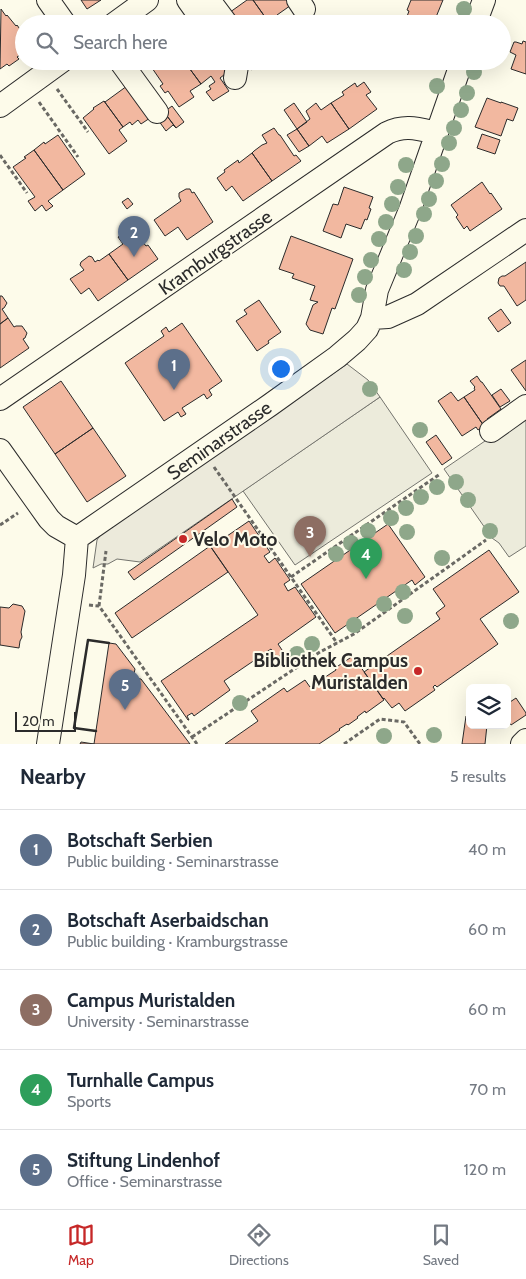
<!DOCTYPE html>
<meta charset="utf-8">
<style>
body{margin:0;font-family:Cabin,sans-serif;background:#f2f2f3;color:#1f2937}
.controls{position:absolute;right:15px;bottom:15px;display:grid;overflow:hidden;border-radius:8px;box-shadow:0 5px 20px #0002}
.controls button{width:45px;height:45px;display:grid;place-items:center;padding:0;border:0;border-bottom:1px solid #e0e1e3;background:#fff;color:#1f2937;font:25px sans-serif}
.scale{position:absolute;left:15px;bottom:12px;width:61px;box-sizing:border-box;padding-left:5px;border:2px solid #2b2b2b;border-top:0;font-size:14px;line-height:18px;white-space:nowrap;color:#2b2b2b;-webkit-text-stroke:4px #fdfbea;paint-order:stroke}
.you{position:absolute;left:280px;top:368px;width:18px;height:18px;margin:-12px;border:4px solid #fff;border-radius:50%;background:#1a73e8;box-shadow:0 0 0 8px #1a73e833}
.badge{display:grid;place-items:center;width:32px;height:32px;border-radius:50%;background:#c62828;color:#fff;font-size:16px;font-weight:700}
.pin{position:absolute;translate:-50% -41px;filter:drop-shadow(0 1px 2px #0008)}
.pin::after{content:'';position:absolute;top:26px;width:18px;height:15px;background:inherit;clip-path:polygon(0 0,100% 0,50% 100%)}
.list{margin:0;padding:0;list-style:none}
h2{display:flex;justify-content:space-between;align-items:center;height:65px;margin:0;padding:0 20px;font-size:21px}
h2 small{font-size:16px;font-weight:400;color:#747a83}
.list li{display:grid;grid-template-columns:32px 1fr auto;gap:15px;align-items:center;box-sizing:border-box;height:80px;padding:0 20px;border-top:1px solid #e0e1e3}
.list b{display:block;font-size:19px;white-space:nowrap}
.list p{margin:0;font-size:16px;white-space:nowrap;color:#747a83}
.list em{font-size:16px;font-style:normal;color:#747a83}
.icon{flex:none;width:28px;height:28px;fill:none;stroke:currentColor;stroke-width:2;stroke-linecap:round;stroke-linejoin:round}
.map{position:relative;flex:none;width:526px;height:744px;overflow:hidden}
.search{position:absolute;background:#fff;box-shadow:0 5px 20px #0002;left:15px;right:15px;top:15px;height:55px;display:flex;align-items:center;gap:12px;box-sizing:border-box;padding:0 18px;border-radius:28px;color:#747a83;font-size:19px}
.sheet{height:465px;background:#fff}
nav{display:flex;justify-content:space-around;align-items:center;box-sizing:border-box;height:70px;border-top:1px solid #e0e1e3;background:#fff;font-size:14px;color:#747a83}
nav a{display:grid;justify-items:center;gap:2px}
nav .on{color:#c62828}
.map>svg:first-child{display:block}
.green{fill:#ecebdb;stroke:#74746e}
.parking{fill:#eceadb;stroke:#74746e}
.building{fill:#f2b8a0;stroke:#2b2b2b}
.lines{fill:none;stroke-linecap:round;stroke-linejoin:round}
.minor-casing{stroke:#2b2b2b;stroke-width:24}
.path{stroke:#6a6964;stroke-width:3;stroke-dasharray:4 2.5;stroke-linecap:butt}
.minor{stroke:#fdfbea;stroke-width:22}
.wall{stroke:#2b2b2b;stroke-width:2.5}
.tree{fill:#8ea78a}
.poi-dot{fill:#c62828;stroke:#fdfbea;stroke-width:2}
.labels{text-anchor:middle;stroke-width:4;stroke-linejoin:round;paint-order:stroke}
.street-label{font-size:19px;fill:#2b2b2b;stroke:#fdfbea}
.poi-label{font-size:19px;font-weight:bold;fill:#2b2b2b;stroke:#fdfbea;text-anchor:start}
</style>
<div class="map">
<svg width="526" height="744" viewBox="0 0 526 744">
<rect width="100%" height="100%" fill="#fdfbea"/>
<path class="green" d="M380 397 432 473 295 565 243 491Z
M526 413V546L509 557 499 543 492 538 444 469Z"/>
<path class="parking" d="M347 364 368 380 380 397 140 562 117 559 108 564H101L93 568 97 540 101 534Z"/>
<path class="building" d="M81 0H101L87 9Z
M247 0H253L270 24H233L226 15Z
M253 0H291L294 3 277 15 280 18 270 24Z
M411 0H443L434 22 435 24H411L405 22 409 11 407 10Z
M1 9 6 16 7 15 16 26 17 25 24 35V52L17 57 19 59 9 66 7 64 0 69Z
M523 41 526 42V74L511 69 516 55 510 52 514 42H516L522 44Z
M150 61H184L201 84 190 91 194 97 179 107 168 91 165 93 160 86 163 84 152 68 154 67Z
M184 61H222L229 71 220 78 229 91 213 101 206 92 211 89 209 86 215 82 211 76 201 84Z
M244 61H263L251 70Z
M364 82 371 92 366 95 377 109 349 129 331 103 344 95 342 92 355 83 357 87Z
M127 86 150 118 141 124 138 120 132 125 130 122 123 127 104 101 105 102Z
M487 98 501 103V102L518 108 513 121 507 119 501 136 475 127Z
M104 101 123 127 119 130 127 141 109 154 83 118 94 109 93 108Z
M294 103 307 122 297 129 284 110Z
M316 103 321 110 331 103 349 129 327 143 322 136 309 146 297 129 310 119 306 111Z
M172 106 184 122 176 128 164 112Z
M164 112 176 128 173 125 166 131 156 117Z
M274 128 279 135H280L294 156 296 155 301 161 272 181 252 153 254 151 262 145 267 143 262 135Z
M297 129 309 146 299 152 287 135Z
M482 134 500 140 495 154 477 148Z
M58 135 85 174 63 190 34 150 44 142 45 144Z
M34 150 63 190 48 201 53 206 46 211 42 205 35 211 28 201 35 197 13 167 26 158 24 157Z
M252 153 272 181 243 201 232 186 226 191 217 178 225 172 224 170 238 160 239 163Z
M482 182 490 194 491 193 502 209 470 231 467 226 464 229 456 217 458 215 451 205Z
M344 187 373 197 369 208 371 209 367 220 365 219 361 229 346 224 341 238 323 231 333 204 338 205Z
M186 189H190L192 193 194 192 213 222 187 240 178 227 165 236 154 220 181 201 179 197V193Z
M128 198 133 204 127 209 122 202Z
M130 229 135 236 137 235 146 246 148 245 158 259 128 280 109 254 123 244 118 237Z
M291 236 353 259 335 309 332 308 323 334 310 330 306 324 313 305 318 302 310 300 315 286 292 278 294 274 279 269Z
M109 254 128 280 98 301 89 288 81 294 70 279 84 270 80 265 81 262 89 256 92 257 95 262 98 260 99 261Z
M526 262V300L517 306 504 286H500L498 283 499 278 502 276H505Z
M0 296H2L7 303 4 308 2 309 8 318 0 324Z
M259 300 281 332 268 341 269 343 257 351 236 321 247 314 244 310Z
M501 309 511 323 498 332 488 318Z
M8 318 14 327 16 326H22L27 333 25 338 23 339 29 348 0 368V324Z
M182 323 222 381 209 390 212 395 207 399 204 394 182 408 186 414 181 417 178 412 164 421 125 363 164 336 161 331 166 327 169 332Z
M526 360V391L511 370Z
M477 376 481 382H482L501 409 487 419 490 422 484 426 464 397 475 390 474 388 475 387 470 381Z
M61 381 93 428 55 454 23 407Z
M501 389 510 401 500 407 492 395Z
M451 392 458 401 464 397 484 426 478 430 476 427 462 436 438 401Z
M93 428 126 476 87 502 55 454Z
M436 435 452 458 442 465 426 442Z
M232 499 237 507 134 580 128 572Z
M249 521 270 552 264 556 269 563 275 558 290 580 284 584 288 591 295 587 316 617 278 644 284 653 281 655 277 658 271 649 224 681 230 690 194 716 192 713 187 716 189 720H188L161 681 258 615 211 547Z
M388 524 425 577 415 585 412 580 335 633 301 584Z
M210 546 228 572 132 638 115 613Z
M489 550 519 592 480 619 498 644 437 687 435 685 433 687 435 690 405 711 399 703 392 708 384 698 383 699 364 672 440 619 436 613 445 606 433 589Z
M13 604 22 606 25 611 21 632 22 637 20 641 19 648 0 645V607L9 608Z
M109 643 116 644 135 669 133 678 141 679 190 744H80L81 742 94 744Z
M353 656 384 700 366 713 365 711 357 717 358 718 348 725 347 724 339 729 340 730 319 744H225L258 721 251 711 284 688 287 692 305 680 310 687 336 670 335 668Z
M516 698 526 713V715L511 725 507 719V704Z
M466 716 470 717V725H487L485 744H462Z"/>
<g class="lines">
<defs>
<path id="minor" d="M48 0 65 24
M188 0 205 24
M209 0 227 24
M298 0 304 9
M114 24 147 0
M475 24 484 0
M120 61 157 112
M233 61 237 66 235 78
M0 106 62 61
M372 318 388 317 417 304 526 230
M0 399 387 133C405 124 419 129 437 133
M491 431 526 406
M0 450 49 519 56 526 77 538
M77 538 270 405 337 357 357 340 367 329 372 318 377 290 410 210 462 61
M48 744 74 575 77 538
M522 744 526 740"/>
</defs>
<use href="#minor" class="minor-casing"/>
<path class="path" d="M57 89 88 132
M39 102 78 157
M0 155 27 193
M214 467 337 643
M0 525 18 513
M291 577 440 474
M89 605 99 606 197 744
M99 606 106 551
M192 737 320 652 354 634 486 540
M344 744 380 719 404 722 420 744"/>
<use href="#minor" class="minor"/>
<path class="wall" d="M96 731 74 728 88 640 109 643"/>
</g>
<g class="tree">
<circle cx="464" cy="9" r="8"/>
<circle cx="474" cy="72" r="8"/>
<circle cx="437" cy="86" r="8"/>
<circle cx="467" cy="93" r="8"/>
<circle cx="461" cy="110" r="8"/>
<circle cx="454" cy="128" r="8"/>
<circle cx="449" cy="143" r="8"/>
<circle cx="442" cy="164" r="8"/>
<circle cx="406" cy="165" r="8"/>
<circle cx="436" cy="181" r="8"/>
<circle cx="398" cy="187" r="8"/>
<circle cx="429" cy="199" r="8"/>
<circle cx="392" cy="204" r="8"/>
<circle cx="424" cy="214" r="8"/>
<circle cx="386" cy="222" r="8"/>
<circle cx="416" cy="236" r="8"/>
<circle cx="379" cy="239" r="8"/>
<circle cx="410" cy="252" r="8"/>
<circle cx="371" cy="260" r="8"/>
<circle cx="404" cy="270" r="8"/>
<circle cx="365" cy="277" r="8"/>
<circle cx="359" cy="295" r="8"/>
<circle cx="370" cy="389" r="8"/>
<circle cx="420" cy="430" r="8"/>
<circle cx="456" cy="482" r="8"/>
<circle cx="437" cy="487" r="8"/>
<circle cx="421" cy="497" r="8"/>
<circle cx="468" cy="500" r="8"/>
<circle cx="406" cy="508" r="8"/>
<circle cx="391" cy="518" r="8"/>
<circle cx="368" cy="531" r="8"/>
<circle cx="490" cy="531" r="8"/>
<circle cx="407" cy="532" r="8"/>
<circle cx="351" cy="543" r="8"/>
<circle cx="336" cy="554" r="8"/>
<circle cx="442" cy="558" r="8"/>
<circle cx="403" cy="592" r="8"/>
<circle cx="384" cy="604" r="8"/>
<circle cx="405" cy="616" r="8"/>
<circle cx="511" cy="621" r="8"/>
<circle cx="354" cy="625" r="8"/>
<circle cx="312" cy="644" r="8"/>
<circle cx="297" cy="654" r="8"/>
<circle cx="240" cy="703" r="8"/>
<circle cx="434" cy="735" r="8"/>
<circle cx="384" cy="736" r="8"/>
</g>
<g class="poi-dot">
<circle cx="183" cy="539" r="5"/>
<circle cx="418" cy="671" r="5"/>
</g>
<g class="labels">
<g class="street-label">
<text transform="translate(215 252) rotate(-35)" y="7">Kramburgstrasse</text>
<text transform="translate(219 440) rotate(-35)" y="7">Seminarstrasse</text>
</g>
<g class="poi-label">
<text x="193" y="546">Velo Moto</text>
<text x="408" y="667" text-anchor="end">Bibliothek Campus<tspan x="408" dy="22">Muristalden</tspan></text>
</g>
</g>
</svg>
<div class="controls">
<button><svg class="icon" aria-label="layers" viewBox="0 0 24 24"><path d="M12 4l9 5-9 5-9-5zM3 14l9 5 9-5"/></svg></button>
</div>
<div class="scale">20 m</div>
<div class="you"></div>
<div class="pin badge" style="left:174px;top:390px;background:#5c6f8a">1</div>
<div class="pin badge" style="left:134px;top:257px;background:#5c6f8a">2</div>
<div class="pin badge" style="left:310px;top:557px;background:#8d6e63">3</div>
<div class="pin badge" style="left:366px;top:579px;background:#2e9e5b">4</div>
<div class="pin badge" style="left:125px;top:710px;background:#5c6f8a">5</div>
<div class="search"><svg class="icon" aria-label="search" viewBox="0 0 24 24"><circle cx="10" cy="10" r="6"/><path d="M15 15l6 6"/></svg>Search here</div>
</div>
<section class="sheet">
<h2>Nearby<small>5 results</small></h2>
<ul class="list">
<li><span class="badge" style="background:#5c6f8a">1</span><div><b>Botschaft Serbien</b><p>Public building · Seminarstrasse</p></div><em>40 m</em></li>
<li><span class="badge" style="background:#5c6f8a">2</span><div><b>Botschaft Aserbaidschan</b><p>Public building · Kramburgstrasse</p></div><em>60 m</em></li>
<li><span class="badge" style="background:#8d6e63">3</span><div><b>Campus Muristalden</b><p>University · Seminarstrasse</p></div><em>60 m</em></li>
<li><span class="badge" style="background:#2e9e5b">4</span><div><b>Turnhalle Campus</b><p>Sports</p></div><em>70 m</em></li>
<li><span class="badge" style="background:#5c6f8a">5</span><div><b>Stiftung Lindenhof</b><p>Office · Seminarstrasse</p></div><em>120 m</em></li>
</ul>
</section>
<nav>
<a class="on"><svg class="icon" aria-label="map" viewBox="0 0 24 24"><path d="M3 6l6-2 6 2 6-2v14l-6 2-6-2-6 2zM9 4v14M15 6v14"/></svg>Map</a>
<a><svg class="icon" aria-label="directions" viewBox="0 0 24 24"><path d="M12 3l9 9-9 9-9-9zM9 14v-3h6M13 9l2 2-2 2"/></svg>Directions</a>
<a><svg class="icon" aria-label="saved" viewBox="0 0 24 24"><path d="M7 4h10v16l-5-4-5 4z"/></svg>Saved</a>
</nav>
